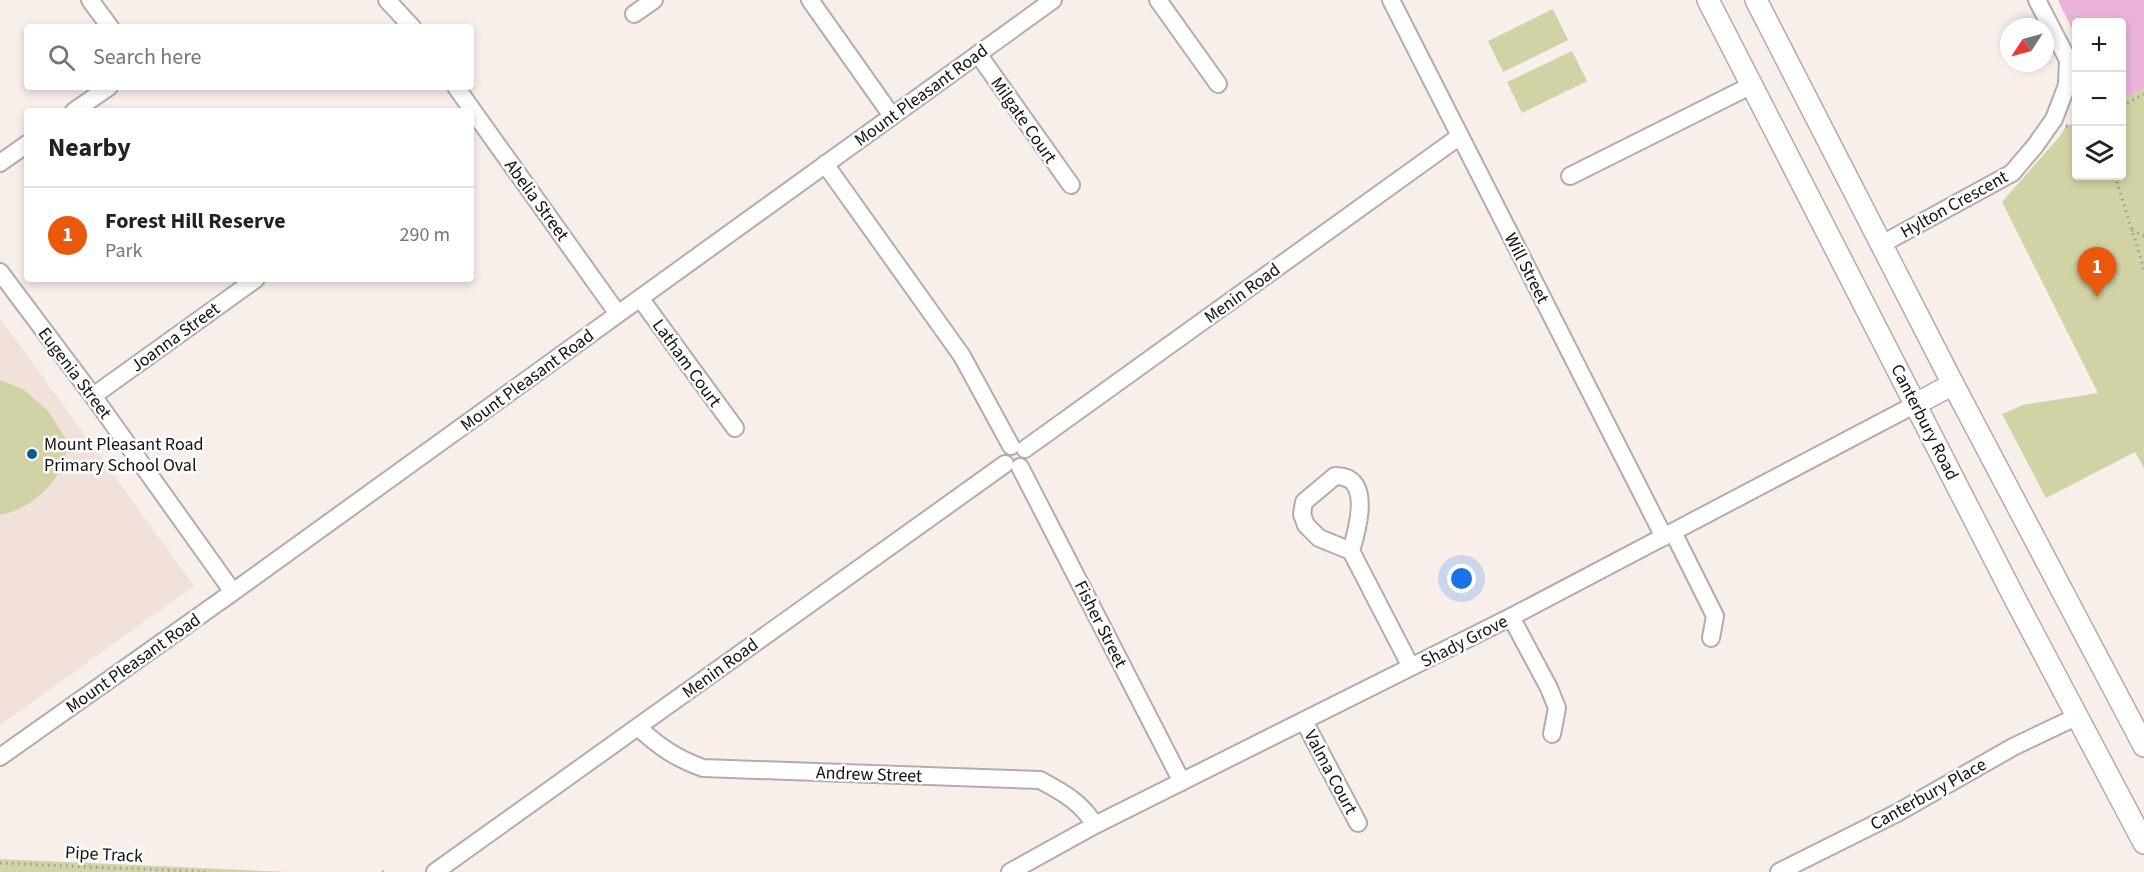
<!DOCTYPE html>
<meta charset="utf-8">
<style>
body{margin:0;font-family:"Source Sans 3",sans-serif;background:#f2f2f2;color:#222}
.controls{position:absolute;right:18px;top:18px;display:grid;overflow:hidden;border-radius:6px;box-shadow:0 3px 9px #0003}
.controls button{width:54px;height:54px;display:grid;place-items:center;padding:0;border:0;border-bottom:2px solid #e0e0e0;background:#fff;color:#222;font:30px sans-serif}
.compass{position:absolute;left:2000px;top:18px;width:54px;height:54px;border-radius:50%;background:#fff;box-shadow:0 3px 9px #0003;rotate:234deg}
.you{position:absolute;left:1462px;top:579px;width:21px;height:21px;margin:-15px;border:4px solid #fff;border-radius:50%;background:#1a73e8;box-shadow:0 0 0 9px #1a73e833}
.badge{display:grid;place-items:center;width:39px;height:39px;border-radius:50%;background:#ea580c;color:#fff;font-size:20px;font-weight:700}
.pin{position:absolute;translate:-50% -50px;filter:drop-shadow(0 2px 3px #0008)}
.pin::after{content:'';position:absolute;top:32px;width:21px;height:18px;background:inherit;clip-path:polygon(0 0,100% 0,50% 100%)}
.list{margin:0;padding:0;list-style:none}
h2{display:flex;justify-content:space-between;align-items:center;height:78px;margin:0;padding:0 24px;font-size:26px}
h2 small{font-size:20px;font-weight:400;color:#767676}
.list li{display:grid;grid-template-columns:39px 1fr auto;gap:18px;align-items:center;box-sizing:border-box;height:96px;padding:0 24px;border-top:2px solid #e0e0e0}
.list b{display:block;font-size:22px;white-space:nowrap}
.list p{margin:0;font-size:20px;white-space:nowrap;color:#767676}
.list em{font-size:20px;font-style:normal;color:#767676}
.icon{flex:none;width:33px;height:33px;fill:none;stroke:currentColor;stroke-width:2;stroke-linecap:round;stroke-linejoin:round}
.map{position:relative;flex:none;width:2144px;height:872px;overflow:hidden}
.search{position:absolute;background:#fff;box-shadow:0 3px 9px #0003;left:24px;top:24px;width:450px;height:66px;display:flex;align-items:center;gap:15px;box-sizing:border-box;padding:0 21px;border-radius:6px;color:#767676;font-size:22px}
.panel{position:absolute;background:#fff;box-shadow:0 3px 9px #0003;left:24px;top:108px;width:450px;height:174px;border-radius:6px}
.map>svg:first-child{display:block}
.built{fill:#f1e1da}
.green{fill:#d2d3a5}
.water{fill:#e9b2d6}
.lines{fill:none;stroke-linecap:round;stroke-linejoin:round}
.minor-casing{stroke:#b4aca8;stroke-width:20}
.major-casing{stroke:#b4aca8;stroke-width:24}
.path{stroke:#a09996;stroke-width:3;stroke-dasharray:1.5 4.5;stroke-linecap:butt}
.minor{stroke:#fff;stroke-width:16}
.major{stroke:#fff;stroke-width:21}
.poi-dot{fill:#055b8d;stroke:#fefefe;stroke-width:2}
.labels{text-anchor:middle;stroke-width:5;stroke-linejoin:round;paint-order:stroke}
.street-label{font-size:18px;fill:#13100e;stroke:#fefefe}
.poi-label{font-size:18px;fill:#13100e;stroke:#fefefe;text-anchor:start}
</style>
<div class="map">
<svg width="2144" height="872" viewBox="0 0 2144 872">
<rect width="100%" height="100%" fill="#f8efeb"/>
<path class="built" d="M0 318 194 586 0 725Z"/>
<path class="green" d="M1553 9 1568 40 1503 72 1488 41Z
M1572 51 1587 81 1522 113 1507 82Z
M2144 88V468L2135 452 2046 498 2002 414 2023 405 2098 393 2002 202 2060 136 2066 126 2076 122V176H2122V99Z
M0 380 23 389 48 411 68 443C66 450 65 459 62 466 51 491 26 510 0 515Z
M0 859 289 872H0Z"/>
<path class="water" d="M2058 0H2144V88L2122 99V22H2076V37Z"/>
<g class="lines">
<defs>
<path id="minor" d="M90 0 110 27
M387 0 412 27
M810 0 892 116
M1158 0 1218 84
M1391 0 1664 537
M634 14 654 0
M978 54 1071 185
M456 87 618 314
M74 111 109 87
M0 163 27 144
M825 164 962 356 1011 446
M1570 176 1752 85
M1882 244 2012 173 2035 146 2054 119 2067 85 2068 60 2037 0
M0 272 93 396 233 592
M640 298 735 428
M93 396 256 279
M1025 449 1460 136
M1020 467 1182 782
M1673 532 1715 616 1711 638
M1351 551C1356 534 1369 491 1349 479 1345 477 1340 476 1335 476L1304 502 1302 514 1306 525 1319 538 1351 551 1411 667
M1511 617 1549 688 1557 708 1552 734
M1304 721 1358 823
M638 727C658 746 677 759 703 768L1040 780C1064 793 1081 802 1095 825
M0 757 233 592 1053 0
M435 872 1005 464
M1010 872 1095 825 1511 617 1916 404
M1779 872 1897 813 2013 747 2078 716"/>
<path id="major" d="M1708 0 2014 597 2144 843
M1756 0 1953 384 2144 746
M1916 404 1953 384"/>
</defs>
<use href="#minor" class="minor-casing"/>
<use href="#major" class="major-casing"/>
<path class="path" d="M2122 106 2144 94
M2066 126H2076
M2115 176 2144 269
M2132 230 2144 236
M0 863 207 872
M382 872H386"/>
<use href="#minor" class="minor"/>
<use href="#major" class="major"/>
</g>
<circle class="poi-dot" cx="32" cy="454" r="6"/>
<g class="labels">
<g class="street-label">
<text transform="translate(921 95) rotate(-36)" y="6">Mount Pleasant Road</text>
<text transform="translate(1024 120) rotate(55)" y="6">Milgate Court</text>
<text transform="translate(537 200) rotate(54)" y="6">Abelia Street</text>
<text transform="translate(1954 204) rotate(-29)" y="6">Hylton Crescent</text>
<text transform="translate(1527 268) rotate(63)" y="6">Will Street</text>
<text transform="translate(1242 293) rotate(-36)" y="6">Menin Road</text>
<text transform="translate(175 337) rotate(-36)" y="6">Joanna Street</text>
<text transform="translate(687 363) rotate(54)" y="6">Latham Court</text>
<text transform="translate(75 373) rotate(53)" y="6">Eugenia Street</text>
<text transform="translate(527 380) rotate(-36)" y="6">Mount Pleasant Road</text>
<text transform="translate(1925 422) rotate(63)" y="6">Canterbury Road</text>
<text transform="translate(1101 624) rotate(63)" y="6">Fisher Street</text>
<text transform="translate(1464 641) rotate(-27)" y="6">Shady Grove</text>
<text transform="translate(133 663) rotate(-35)" y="6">Mount Pleasant Road</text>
<text transform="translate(720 668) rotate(-36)" y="6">Menin Road</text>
<text transform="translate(1331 772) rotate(62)" y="6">Valma Court</text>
<text transform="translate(869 774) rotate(2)" y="6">Andrew Street</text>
<text transform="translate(1928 794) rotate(-29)" y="6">Canterbury Place</text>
<text transform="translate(104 854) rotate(3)" y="6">Pipe Track</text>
</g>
<g class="poi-label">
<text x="44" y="450">Mount Pleasant Road<tspan x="44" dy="21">Primary School Oval</tspan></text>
</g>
</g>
</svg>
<div class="controls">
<button>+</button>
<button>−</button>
<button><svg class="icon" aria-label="layers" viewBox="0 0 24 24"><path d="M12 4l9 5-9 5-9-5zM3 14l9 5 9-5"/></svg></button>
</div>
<svg class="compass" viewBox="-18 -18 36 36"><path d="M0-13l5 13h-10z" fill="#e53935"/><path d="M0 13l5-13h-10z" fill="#767676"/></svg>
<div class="you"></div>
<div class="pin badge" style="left:2097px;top:297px">1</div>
<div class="search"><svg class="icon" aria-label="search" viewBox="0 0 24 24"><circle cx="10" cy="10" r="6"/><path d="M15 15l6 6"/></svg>Search here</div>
<section class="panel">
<h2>Nearby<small></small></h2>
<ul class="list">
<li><span class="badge">1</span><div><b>Forest Hill Reserve</b><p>Park</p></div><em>290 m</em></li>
</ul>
</section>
</div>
